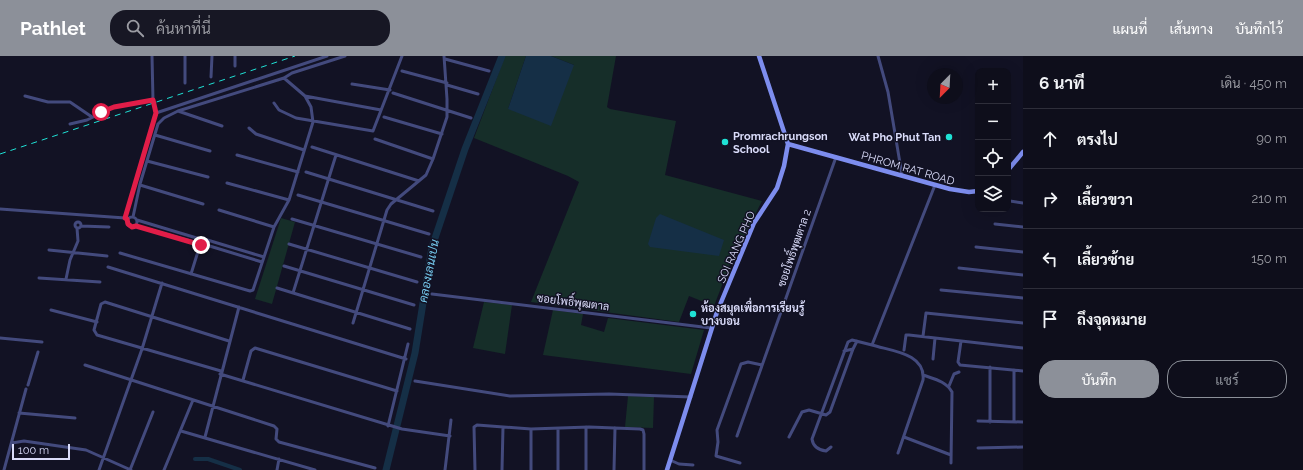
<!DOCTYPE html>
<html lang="th">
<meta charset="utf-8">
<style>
body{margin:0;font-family:Raleway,Sarabun,sans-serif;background:#171724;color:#f1f3f6}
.controls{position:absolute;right:12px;top:12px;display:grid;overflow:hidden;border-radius:8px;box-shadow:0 4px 16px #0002}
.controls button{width:36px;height:36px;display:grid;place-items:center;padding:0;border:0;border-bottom:1px solid #2e2e3a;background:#0e0e1b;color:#f1f3f6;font:20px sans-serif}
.compass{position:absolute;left:927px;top:12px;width:36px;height:36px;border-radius:50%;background:#0e0e1b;box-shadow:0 4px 16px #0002;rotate:204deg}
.scale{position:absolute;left:12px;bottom:10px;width:58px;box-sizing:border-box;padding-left:4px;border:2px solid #dadcfa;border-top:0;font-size:11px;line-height:14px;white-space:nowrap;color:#dadcfa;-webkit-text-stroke:3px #121224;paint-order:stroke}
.stop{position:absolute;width:12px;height:12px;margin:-9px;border:3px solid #e11d48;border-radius:50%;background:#fff}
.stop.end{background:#e11d48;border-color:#fff;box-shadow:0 1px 4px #0008}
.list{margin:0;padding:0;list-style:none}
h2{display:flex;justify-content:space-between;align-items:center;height:52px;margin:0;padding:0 16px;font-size:17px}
h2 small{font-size:13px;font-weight:400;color:#9b9ca3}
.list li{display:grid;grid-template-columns:26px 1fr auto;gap:12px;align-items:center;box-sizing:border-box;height:60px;padding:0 16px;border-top:1px solid #2e2e3a}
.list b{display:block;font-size:15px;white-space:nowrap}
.list em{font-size:13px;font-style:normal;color:#9b9ca3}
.actions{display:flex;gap:8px;padding:12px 16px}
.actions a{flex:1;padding:9px 0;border:1px solid #8c9099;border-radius:16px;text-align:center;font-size:14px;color:#8c9099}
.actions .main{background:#8c9099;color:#fff}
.icon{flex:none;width:22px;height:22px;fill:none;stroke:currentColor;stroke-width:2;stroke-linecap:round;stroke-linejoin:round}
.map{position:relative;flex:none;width:1023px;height:414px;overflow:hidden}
header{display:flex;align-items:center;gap:24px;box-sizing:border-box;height:56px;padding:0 20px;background:#8c9099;color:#fff}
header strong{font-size:19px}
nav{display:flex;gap:22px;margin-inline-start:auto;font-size:14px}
.search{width:280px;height:36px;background:#171724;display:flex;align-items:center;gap:10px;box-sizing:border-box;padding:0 14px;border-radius:16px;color:#9b9ca3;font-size:15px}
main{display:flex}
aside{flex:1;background:#0e0e1b}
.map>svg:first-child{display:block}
.green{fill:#162e29}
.water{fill:#152f46}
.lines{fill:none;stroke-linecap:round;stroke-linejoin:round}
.canal{stroke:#152f46;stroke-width:4}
.river{stroke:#152f46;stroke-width:7}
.street{stroke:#434a7d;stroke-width:3}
.secondary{stroke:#7d8dee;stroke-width:4.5}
.rail{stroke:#1fe2d6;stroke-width:1;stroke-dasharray:6 5;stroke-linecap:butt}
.route{stroke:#e11d48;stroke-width:5}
.poi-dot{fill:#1fe2d6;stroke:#121224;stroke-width:1.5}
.labels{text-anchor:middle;stroke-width:3;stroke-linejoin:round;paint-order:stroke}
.poi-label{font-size:11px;font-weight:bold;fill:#dadcfa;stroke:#121224;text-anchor:start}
.street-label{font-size:11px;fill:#dadcfa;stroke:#121224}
.water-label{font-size:12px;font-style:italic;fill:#75c9ed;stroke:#121224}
</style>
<header>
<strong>Pathlet</strong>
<div class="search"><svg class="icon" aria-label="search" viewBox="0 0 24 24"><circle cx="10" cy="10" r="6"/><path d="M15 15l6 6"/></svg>ค้นหาที่นี่</div>
<nav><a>แผนที่</a><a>เส้นทาง</a><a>บันทึกไว้</a></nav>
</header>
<main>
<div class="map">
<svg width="1023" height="414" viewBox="0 0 1023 414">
<rect width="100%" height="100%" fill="#121224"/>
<path class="green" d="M505 0H526L508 53 574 9 551 0H616L607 51 610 53 676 65 665 119 762 145 731 206 714 250 689 240 679 266 531 246 579 126 568 120 474 82Z
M281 162 295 166 272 248 255 243Z
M484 246 512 249 505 298 473 292Z
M553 254 583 258 581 269 604 276 608 262 704 274 691 318 543 299Z
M628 340 654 341 653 372 625 371Z"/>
<path class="water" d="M526 0H551L574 9 551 70 508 53Z
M660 158 724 184 719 200 650 191 648 188 656 162Z"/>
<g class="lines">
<path class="canal" d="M195 403H208L240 414"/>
<path class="river" d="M386 414 415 297 432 191 465 93 502 0"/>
<path class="street" d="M152 0 153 44 156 57
M878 0 888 36 902 119
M445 3 489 15
M235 10V0
M402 15 447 27
M211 21 212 0
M185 27V0
M352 28 390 34
M447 29 478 38
M393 37 471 62
M25 40 48 46H70L92 61
M305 40 381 54
M274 47 279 54 296 62 373 75 402 0
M178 55 222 70
M384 61 442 78
M70 68 87 64 114 51 153 44
M249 72 256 78 304 94
M155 79 210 95
M375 83 433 103
M312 91 419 125
M237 99 298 116
M147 105 208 121
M306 116 433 155
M227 127 289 144
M140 129 203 148
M298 139 429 178
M1010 145 1023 147
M0 153 125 162 127 164
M219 154 274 171
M127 166a5 5 0 1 1 10 0a5 5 0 1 1-10 0Z
M133 161 140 128 158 68 164 62 178 55 284 22 292 17 345 0
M125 162 156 57 327 0
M292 163 421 201
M137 164 200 183
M75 169a3 3 0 1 1 6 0a3 3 0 1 1-6 0Z
M995 168 1023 171
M81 170 109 171
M136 170 198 187
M204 183 264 201
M203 188 262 206
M289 188 417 226
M976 191 1023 196
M49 194 107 200
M120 197 250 235 253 234 274 171 289 144 313 66 311 51 305 40 284 22
M284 210 414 249
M108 211 406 303
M959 212 1023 219
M191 218 200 189
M39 222 100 226
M66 223 70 204 78 185 77 172
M277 232 410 273
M941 234 1023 242
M293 237 336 99
M432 238 711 272
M51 254 97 266
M353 267 387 154 391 148 426 119 433 103 447 61V43L444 0
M923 280 926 257 1023 267
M0 282 42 286
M961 285 958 306 960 309 1023 315
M872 289C891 295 926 297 923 324L898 397
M904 294 906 279H909L1023 292
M844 295 853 293 857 285
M933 303 935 282
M85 309 274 370 277 373 276 383 279 386 375 412
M221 315 97 279 94 274 101 248 105 246 229 285
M220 318 402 373 450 380
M923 319C934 323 946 325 952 336L951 407
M243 324 251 295 255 292 397 335
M415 325 510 340 609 338 691 341
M28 329 38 296
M949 330 954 318 959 316
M19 357 75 362
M978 365 1023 366
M990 366V311
M1014 366V314
M388 370 408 288
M586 371V414
M531 373V414
M558 373V414
M181 375 315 414
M737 380 836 101
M205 381 239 251
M789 381 802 356 809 354 826 359 830 356 853 293
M904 381 951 399
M12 387 24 385 86 394 131 414
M831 391 826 395C819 394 813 391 812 383L848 286 852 284 872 289 935 129
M978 392 1023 391
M670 404 679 408 693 409
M740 407 716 400 718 386 717 374 741 308 748 306 762 309
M4 414 26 333
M99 414 142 293 162 227
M130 414 153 356
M164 414 193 344
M277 414 279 403
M445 414 451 364
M475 414 474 371 477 369 531 373 589 371 640 373 643 374 644 378V414
M502 414 503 371
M614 414 615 372"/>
<path class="secondary" d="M788 88 950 133 969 136 978 135
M1008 114 1023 96
M667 414 717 256 754 167 777 132 784 110 788 88 759 0"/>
<path class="rail" d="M0 98 295 0"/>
</g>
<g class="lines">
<path class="route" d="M101 56 114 51 153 44 156 57 125 162 127 163 128 168 132 171 136 170 201 189"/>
</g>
<g class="poi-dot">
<circle cx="949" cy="81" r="4"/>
<circle cx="725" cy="86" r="4"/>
<circle cx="693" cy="258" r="4"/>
</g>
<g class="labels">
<g class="poi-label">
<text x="733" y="84">Promrachrungson<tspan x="733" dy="13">School</tspan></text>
<text x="941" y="85" text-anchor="end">Wat Pho Phut Tan</text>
<text x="701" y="256">ห้องสมุดเพื่อการเรียนรู้<tspan x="701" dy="13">บางบอน</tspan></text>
</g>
<g class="street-label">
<text transform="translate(908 112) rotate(16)" y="4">PHROM RAT ROAD</text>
<text transform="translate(736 191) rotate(-66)" y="4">SOI RANG PHO</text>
<text transform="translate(794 192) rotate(-71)" y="4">ซอยโพธิ์พุฒตาล 2</text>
<text transform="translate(573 246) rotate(7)" y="4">ซอยโพธิ์พุฒตาล</text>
</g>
<g class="water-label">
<text transform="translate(429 215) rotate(-79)" y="4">คลองเลนเปน</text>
</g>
</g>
</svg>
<div class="controls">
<button>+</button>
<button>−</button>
<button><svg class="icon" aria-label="locate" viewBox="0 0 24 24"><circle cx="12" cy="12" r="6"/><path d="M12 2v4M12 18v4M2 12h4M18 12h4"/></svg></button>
<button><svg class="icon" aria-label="layers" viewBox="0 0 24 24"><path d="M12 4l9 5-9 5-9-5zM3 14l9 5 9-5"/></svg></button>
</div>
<svg class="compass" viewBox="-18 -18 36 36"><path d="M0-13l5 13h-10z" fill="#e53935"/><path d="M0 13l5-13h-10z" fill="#9b9ca3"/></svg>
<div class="scale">100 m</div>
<div class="stop" style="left:101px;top:56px"></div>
<div class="stop end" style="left:201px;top:189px"></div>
</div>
<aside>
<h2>6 นาที<small>เดิน · 450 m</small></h2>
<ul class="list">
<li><svg class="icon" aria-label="ahead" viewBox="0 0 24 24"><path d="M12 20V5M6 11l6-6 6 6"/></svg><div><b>ตรงไป</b></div><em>90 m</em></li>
<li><svg class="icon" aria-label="right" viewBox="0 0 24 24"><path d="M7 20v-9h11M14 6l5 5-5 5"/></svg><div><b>เลี้ยวขวา</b></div><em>210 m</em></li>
<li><svg class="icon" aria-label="left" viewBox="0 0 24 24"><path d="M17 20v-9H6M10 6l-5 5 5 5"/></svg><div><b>เลี้ยวซ้าย</b></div><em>150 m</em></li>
<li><svg class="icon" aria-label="arrive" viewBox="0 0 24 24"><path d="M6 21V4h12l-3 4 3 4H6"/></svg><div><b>ถึงจุดหมาย</b></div></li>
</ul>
<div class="actions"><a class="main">บันทึก</a><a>แชร์</a></div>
</aside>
</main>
